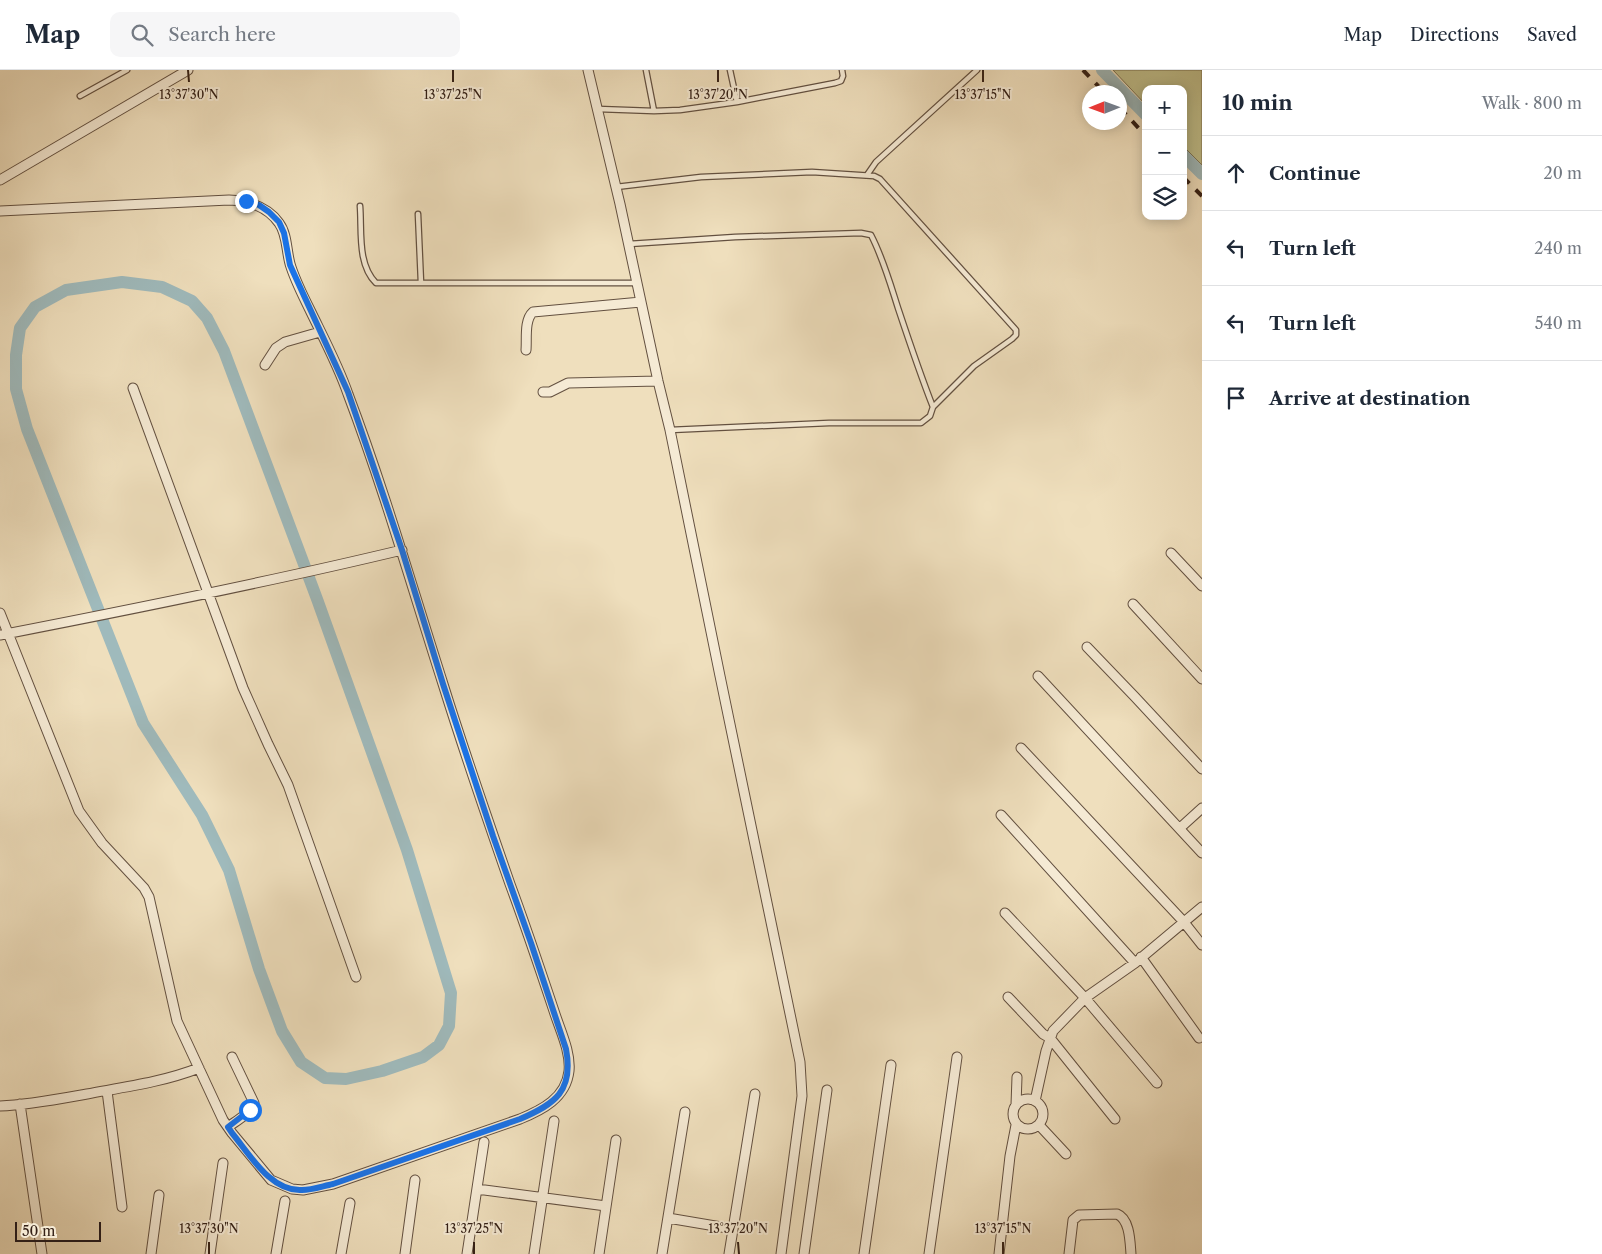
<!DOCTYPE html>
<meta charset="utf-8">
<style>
body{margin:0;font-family:"Libre Caslon Text",serif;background:#f6f6f7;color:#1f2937}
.controls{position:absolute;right:15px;top:15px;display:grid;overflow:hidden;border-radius:10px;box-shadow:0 2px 12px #0003}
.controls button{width:45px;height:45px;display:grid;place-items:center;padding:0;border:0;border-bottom:1px solid #e0e1e3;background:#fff;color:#1f2937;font:25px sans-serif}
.compass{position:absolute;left:1082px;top:15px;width:45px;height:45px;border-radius:50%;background:#fff;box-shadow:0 2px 12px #0003;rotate:269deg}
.scale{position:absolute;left:15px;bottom:12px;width:86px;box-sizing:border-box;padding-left:5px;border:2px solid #342016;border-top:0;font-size:14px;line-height:18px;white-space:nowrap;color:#342016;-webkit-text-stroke:4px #f5ead4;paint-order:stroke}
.stop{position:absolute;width:15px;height:15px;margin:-11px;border:4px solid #1a73e8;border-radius:50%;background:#fff}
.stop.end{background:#1a73e8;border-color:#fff;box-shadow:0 1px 5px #0008}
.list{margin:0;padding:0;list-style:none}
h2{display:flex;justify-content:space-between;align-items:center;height:65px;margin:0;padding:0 20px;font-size:21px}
h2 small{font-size:16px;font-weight:400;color:#747a83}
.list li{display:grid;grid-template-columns:32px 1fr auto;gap:15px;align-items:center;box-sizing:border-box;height:75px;padding:0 20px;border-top:1px solid #e0e1e3}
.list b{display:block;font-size:19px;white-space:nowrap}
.list em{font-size:16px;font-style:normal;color:#747a83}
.icon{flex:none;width:28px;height:28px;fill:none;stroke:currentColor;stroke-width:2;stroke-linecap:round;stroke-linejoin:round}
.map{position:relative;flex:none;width:1202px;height:1184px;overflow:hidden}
header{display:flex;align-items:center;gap:30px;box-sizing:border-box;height:70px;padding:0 25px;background:#fff;border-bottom:1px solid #e0e1e3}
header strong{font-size:24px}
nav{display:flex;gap:28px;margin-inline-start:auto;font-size:18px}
.search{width:350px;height:45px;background:#f6f6f7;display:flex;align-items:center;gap:12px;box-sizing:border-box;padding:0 18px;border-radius:10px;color:#747a83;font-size:19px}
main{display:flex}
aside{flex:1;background:#fff}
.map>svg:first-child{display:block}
.green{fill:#c0c08d;stroke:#7a7052}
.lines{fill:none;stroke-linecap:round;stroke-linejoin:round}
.canal{stroke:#9fbabc;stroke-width:12}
.service-casing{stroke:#635040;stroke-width:7}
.minor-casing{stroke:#635040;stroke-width:11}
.service{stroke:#f5ead4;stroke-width:4.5}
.minor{stroke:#f5ead4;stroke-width:9}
.rail{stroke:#342016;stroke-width:4;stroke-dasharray:9 9;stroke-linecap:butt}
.route{stroke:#1a73e8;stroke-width:6}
.ticks{fill:none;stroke:#342016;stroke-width:2}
.ticks-label{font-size:12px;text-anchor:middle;fill:#342016;stroke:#f5ead4;stroke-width:4;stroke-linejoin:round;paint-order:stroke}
</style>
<header>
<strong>Map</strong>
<div class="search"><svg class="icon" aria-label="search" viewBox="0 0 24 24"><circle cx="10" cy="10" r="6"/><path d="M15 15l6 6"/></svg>Search here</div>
<nav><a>Map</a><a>Directions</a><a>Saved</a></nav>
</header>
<main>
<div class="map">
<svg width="1202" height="1184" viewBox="0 0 1202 1184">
<rect width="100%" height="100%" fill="#efdfbd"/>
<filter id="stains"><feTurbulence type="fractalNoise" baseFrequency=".004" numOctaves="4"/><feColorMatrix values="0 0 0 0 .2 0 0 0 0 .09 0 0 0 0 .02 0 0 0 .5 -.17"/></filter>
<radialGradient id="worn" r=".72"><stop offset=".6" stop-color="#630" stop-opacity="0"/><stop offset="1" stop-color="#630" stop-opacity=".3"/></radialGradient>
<path class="green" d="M1113 0H1202V95L1183 76V19H1146V35Z"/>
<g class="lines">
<path class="canal" d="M1102 0 1146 45
M1183 85 1202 104
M122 212 162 217 192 231 207 248 224 281 317 529 407 780 451 923 449 956 439 975 423 987 382 1001 346 1009 325 1008 301 992 282 961 259 899 229 800 202 745 143 653 27 359 16 319V285L20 258 35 237 66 220Z"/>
<defs>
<path id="service" d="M646 0 654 41
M730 0 737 32
M80 26 127 0
M598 39 654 41 680 40 737 32 835 13 841 11 843 6 842 0
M867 105 876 92 977 0
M616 117 701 107 812 102 874 106 880 109 1016 260V265L1012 269 974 296 933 337 930 346 921 353H829L670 360
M360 136C362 161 357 194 376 213H637
M418 144 421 213
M629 174 735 167 861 163 871 165C883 188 890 213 898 238 909 271 920 304 933 337"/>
<path id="minor" d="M588 0 620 134 658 311 670 360 720 606 800 992 802 1026 781 1184
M0 110 188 0
M0 141 229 130C249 131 267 136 279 153 288 165 286 183 291 197 296 212 303 226 310 240 323 267 338 295 348 324 384 419 412 517 443 614 464 681 487 748 510 814 526 857 540 899 554 941 560 960 571 982 569 1001 566 1028 542 1040 520 1049L333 1114 303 1120 292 1119 271 1110 232 1063 223 1050 177 951 149 827 144 818 102 773 79 741 0 543
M526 280C527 269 524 250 533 242L641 232
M265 295 276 278 285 272 320 262
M133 318 243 618 268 674 288 715 356 907
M543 322H550L568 313 658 311
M1171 483 1202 516
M1133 534 1202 609
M0 565C134 539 269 512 402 480
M1087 577 1135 627 1202 699
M1038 606 1202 783
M1021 678 1183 851 1202 875
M1001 745 1135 893
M1180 758 1202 738
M1005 843 1085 928 1157 1013
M1141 887 1199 968
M1008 927 1043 964 1050 968 1115 1049
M107 1021 122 1137
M1013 1044a15 15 0 1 1 30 0a15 15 0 1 1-30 0Z
M1035 1031 1046 981 1053 961 1085 928 1135 893 1202 837
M20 1034 42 1184
M1016 1035 1017 1007
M0 1036C29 1035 59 1029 87 1024 125 1017 163 1012 199 998
M1039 1055 1066 1084
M228 1057C236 1051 251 1043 254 1033L232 987
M477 1119 606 1136
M668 1148 733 1159
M151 1184 159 1125
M210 1184 223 1093
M276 1184 285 1131
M341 1184 350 1133
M405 1184 415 1110
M467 1184 484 1072
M534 1184 554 1051
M599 1184 616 1070
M662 1184 685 1042
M729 1184 755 1024
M804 1184 827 1020
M864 1184 891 995
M929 1184 957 987
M999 1184 1010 1086 1016 1055
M1069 1184 1073 1150 1079 1145 1117 1144C1130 1149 1130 1172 1131 1184"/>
</defs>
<use href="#service" class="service-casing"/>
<use href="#minor" class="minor-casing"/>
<use href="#service" class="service"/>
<use href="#minor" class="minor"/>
<path class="rail" d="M1083 0 1104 22
M1120 38 1146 66
M1183 107 1202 126"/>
</g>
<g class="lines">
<path class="route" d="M246 131 259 135 269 142 279 152 284 163 290 195 348 322 402 480 443 614 493 766 531 873 566 979C574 1021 555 1034 520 1049L333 1114C323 1116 312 1120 302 1120 271 1122 250 1085 232 1063L228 1057 250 1040"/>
</g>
<path class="ticks" d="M188 0 189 12M453 0V12M718 0V12M983 0V12M209 1172V1184M474 1172V1184M738 1172 739 1184M1003 1172V1184"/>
<g class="ticks-label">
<text x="189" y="29">13°37'30"N</text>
<text x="453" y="29">13°37'25"N</text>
<text x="718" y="29">13°37'20"N</text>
<text x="983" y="29">13°37'15"N</text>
<text x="209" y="1163">13°37'30"N</text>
<text x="474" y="1163">13°37'25"N</text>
<text x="738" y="1163">13°37'20"N</text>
<text x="1003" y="1163">13°37'15"N</text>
</g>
<rect width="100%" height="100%" filter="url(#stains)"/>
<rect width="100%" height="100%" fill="url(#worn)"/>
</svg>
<div class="controls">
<button>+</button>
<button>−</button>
<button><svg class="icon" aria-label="layers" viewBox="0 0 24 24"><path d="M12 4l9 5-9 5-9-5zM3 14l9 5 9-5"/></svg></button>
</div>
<svg class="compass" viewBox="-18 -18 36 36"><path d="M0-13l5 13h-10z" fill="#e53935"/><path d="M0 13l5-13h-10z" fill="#747a83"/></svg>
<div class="scale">50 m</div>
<div class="stop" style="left:250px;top:1040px"></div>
<div class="stop end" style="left:246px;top:131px"></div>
</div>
<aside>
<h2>10 min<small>Walk · 800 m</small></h2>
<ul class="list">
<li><svg class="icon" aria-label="ahead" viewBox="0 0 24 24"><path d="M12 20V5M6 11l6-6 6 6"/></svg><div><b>Continue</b></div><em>20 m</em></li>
<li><svg class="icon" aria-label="left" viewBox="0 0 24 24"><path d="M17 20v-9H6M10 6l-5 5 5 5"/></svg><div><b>Turn left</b></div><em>240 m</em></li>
<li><svg class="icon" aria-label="left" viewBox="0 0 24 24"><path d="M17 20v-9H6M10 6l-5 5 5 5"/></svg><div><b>Turn left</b></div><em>540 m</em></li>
<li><svg class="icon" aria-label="arrive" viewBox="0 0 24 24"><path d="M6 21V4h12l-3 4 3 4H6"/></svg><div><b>Arrive at destination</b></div></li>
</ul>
</aside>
</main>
